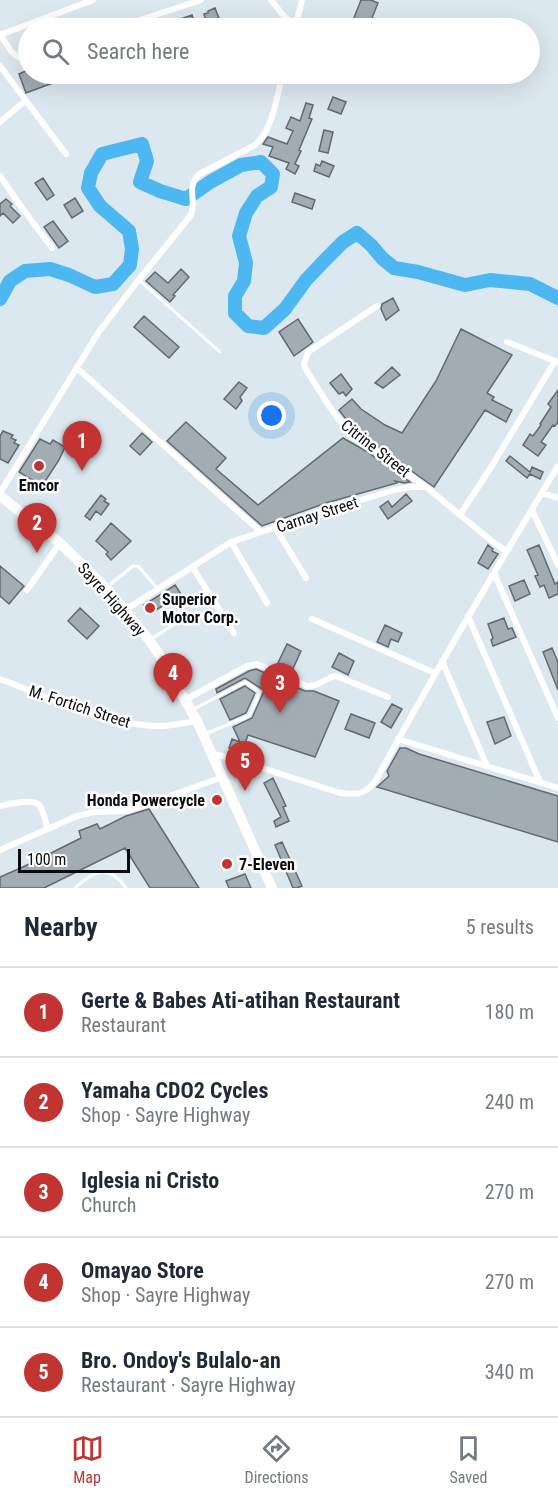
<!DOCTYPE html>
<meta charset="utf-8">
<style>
body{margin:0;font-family:"Roboto Condensed",sans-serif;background:#f2f2f3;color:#1f2937}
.scale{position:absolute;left:18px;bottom:15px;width:112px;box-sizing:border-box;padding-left:6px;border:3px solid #090c0f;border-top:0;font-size:16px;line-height:21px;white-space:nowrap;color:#090c0f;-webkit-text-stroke:4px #fff;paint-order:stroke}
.you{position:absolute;left:272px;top:416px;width:21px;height:21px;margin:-15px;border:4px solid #fff;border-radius:50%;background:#1a73e8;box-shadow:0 0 0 9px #1a73e833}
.badge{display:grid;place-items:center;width:39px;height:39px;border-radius:50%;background:#c23431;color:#fff;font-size:20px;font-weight:700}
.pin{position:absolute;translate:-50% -50px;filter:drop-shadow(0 2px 3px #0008)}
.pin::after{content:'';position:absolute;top:32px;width:21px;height:18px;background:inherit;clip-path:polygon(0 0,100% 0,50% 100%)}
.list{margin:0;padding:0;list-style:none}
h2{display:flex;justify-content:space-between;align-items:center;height:78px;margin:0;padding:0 24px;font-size:26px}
h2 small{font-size:20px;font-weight:400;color:#747a83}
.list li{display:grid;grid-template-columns:39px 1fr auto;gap:18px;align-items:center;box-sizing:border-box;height:90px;padding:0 24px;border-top:2px solid #e0e1e3}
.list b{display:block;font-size:22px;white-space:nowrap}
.list p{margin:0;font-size:20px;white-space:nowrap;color:#747a83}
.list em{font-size:20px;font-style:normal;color:#747a83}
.icon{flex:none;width:33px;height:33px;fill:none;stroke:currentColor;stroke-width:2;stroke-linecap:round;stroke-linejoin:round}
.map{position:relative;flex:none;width:558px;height:888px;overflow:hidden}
.search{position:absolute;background:#fff;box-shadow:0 6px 24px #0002;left:18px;right:18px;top:18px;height:66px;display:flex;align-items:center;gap:15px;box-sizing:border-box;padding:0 21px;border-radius:33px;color:#747a83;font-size:22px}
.sheet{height:528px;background:#fff}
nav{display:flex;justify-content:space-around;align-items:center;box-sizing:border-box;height:84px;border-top:2px solid #e0e1e3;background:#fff;font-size:16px;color:#747a83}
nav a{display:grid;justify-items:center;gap:3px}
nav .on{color:#c23431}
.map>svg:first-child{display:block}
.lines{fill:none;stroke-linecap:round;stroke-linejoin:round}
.river{stroke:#4db7f1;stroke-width:14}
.building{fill:#a2acb3;stroke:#606a70;stroke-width:1.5}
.service{stroke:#fff;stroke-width:3}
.minor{stroke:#fff;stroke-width:6}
.trunk{stroke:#fff;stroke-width:10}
.poi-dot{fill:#c23431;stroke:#fff;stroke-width:2}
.labels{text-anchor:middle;stroke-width:5;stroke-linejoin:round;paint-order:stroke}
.street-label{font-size:16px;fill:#090c0f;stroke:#fff}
.poi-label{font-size:16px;font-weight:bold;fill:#090c0f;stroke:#fff;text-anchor:start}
</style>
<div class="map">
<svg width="558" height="888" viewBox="0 0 558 888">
<rect width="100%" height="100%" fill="#dce8ef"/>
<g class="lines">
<path class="river" d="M0 299 10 281 25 271 50 269 69 275 95 287 113 284 130 265 132 249 129 231 100 206 88 188 91 173 102 154 142 144 147 161 140 182 160 191 186 199 210 182 241 165 261 162 273 174 271 187 257 196 246 213 239 236 246 263 244 281 235 296V313L248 326 264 328 285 309 306 280 325 260 343 242 357 233 371 245 382 258 394 268 418 272 465 285 490 280 530 284 558 298"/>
</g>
<path class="building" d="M361 0H371L378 3 368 28H350Z
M215 8 222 26 214 28H208L204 14 208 13V11Z
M192 15 196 28H157L163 26 162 23 171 19 172 22Z
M28 70V74H55L58 81 26 93 19 74Z
M333 97 346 102 341 114 328 109Z
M306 103 313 105 309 118 312 119 299 150 301 151 295 164 299 166 295 174 286 169 289 163 269 156 273 147 263 144 268 137 287 144 293 131 286 128 291 117 300 121Z
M324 130 333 132 328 153 319 151Z
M322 161 334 166 329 177 314 171 316 164 320 166Z
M43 178 54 195 47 200 35 183Z
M295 193 315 200 312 209 292 202Z
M75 198 83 211 72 218 64 205Z
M6 199 12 204 10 206 20 216 13 223 3 213 0 216V204Z
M53 221 68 241 59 248 44 227Z
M181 269 189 277 173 295 175 296 170 302 146 281 155 272 168 283Z
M393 298 399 310 386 320 381 309 382 304Z
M144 316 179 347 169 358 134 327Z
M298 319 313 342 294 356 279 332Z
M461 329 512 355 487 393 494 397 492 400 512 410 506 422 485 410 434 487 356 431 350 422 349 423 339 410 352 399 361 409 385 425 402 433 436 381Z
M392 367 400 375 383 388 375 383Z
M341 374 352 389 346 396 343 392 339 394 330 383Z
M239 382 247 388 240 397 242 401 236 409 224 399Z
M558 390V422L555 426 553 425 541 442 546 445 538 456 523 445 530 434 533 436 541 425 540 424 551 407 548 404Z
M186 422 226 458 216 469 258 505 343 438 366 451 410 482 404 483 395 481 397 483 326 503 262 526 167 441Z
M3 431 13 435 11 438 16 440 14 443 19 445 8 463 0 459V436Z
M142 433 152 442 140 455 130 446Z
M40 439 50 444 53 440 65 447 59 460 42 486 19 472Z
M510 456 530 472 532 467 543 472 540 479 530 474 527 478 506 461Z
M406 494 412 501 388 519 380 507 388 501 392 507Z
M101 495 106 499 104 501 109 504 101 515 96 511 90 520 85 516Z
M111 523 131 541 111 560 106 554 108 552 96 541Z
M488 545 493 549 492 551 498 554 488 569 478 563Z
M539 545 555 584 558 582V594L549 598 544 585 540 587 535 576 538 575 527 550Z
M0 566 24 586 9 604 0 596Z
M524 580 530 594 515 601 509 586Z
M175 585 181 594 150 614 144 605Z
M80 608 99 626 87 639 68 621Z
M504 618 508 629 512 628 516 637 493 646 491 640 493 638 488 624Z
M385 625 402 633 398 642 391 639 388 647 377 642Z
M287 644 301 651 291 673 276 667Z
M552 648 558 662V690L543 652Z
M339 653 354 661 348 675 332 667Z
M256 669 305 691H314L339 701 315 757 248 735 242 752 229 748 232 739 240 742 233 727 252 718 264 691 262 689 245 678 217 693 216 689 249 671Z
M245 686 255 693 246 713 230 720 220 699Z
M392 704 402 709 391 728 381 722Z
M351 714 375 723 369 738 345 729Z
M504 717 511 736 495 744 487 722Z
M400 748H406L419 754 558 796V842L377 787 389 776 387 771Z
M273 778 286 806 283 807 289 821 276 827 274 821 281 817 264 783Z
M149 809 199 888H150L125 848 44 888H0V877L25 866 81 838 79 831 97 824 100 829 126 816Z
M282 842 302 886 297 888H293L275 845Z
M245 874 251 888H229L226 881Z"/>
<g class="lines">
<path class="service" d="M139 280 220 352
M107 587 133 566H138L158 589
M151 639 192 613
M194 709 245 682 260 692 249 716 205 734
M75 888C94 871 108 863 126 888"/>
<path class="minor" d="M271 0 283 15 295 26
M116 28 201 0
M295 28 302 0
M0 34C7 45 14 61 28 59
M0 35 93 0
M0 66 66 154
M0 122 25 101
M0 176 20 205 52 248
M377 306 308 352 304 363 305 368C320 391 333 416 353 435L426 487
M507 342 555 361
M77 368 261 532
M0 493 98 333 133 287 191 215C197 200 186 189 198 175L255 145C274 128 276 97 283 74
M542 493 558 498
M532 510 558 565
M460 515 493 464 555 361 558 362
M275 527 306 578
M231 542 267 603
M193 568 234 633
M494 573 558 718
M27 590 60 543
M125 610 231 542 334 508 394 490 411 487H426L493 542 506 551
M468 616 540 782
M312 619 435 673
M442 661 487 766
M0 679C47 697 105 724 155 726 169 727 183 723 197 721
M185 700 247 666 257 664 307 686C318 687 325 678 336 676L388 697
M398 739 558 788
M213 754 231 758 340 793C358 795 365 795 376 780 434 674 495 570 558 466
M0 806C9 804 33 798 39 805 44 811 45 822 48 829
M0 850 77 816 94 812 128 811 223 777"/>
<path class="trunk" d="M0 496 60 543 106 588 149 640 158 653 197 721 272 888"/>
</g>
<g class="poi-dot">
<circle cx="39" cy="466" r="6"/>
<circle cx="150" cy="608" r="6"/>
<circle cx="217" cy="800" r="6"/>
<circle cx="227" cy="864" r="6"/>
</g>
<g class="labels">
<g class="street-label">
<text transform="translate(376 448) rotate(38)" y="6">Citrine Street</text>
<text transform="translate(317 514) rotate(-18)" y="6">Carnay Street</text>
<text transform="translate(112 599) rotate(48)" y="6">Sayre Highway</text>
<text transform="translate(80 706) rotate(18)" y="6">M. Fortich Street</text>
</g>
<g class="poi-label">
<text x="39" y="491" text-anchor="middle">Emcor</text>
<text x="162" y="605">Superior<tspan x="162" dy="18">Motor Corp.</tspan></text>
<text x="205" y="806" text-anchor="end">Honda Powercycle</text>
<text x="239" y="870">7-Eleven</text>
</g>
</g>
</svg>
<div class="scale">100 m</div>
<div class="you"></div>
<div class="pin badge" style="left:82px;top:471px">1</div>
<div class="pin badge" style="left:37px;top:553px">2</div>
<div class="pin badge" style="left:280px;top:713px">3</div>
<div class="pin badge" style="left:173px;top:703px">4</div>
<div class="pin badge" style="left:245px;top:791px">5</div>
<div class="search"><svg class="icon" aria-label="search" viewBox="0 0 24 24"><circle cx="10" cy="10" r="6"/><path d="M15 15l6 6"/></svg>Search here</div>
</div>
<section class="sheet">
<h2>Nearby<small>5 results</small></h2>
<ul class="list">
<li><span class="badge">1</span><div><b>Gerte &amp; Babes Ati-atihan Restaurant</b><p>Restaurant</p></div><em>180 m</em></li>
<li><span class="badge">2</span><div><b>Yamaha CDO2 Cycles</b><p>Shop · Sayre Highway</p></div><em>240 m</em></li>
<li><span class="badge">3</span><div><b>Iglesia ni Cristo</b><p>Church</p></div><em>270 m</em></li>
<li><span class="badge">4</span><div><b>Omayao Store</b><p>Shop · Sayre Highway</p></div><em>270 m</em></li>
<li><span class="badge">5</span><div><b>Bro. Ondoy's Bulalo-an</b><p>Restaurant · Sayre Highway</p></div><em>340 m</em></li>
</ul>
</section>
<nav>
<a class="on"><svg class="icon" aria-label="map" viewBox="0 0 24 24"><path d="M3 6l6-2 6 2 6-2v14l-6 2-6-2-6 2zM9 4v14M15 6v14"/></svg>Map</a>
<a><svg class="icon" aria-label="directions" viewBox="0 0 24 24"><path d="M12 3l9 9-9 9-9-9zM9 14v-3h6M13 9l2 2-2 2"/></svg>Directions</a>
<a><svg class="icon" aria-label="saved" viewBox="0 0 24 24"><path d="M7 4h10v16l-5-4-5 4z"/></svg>Saved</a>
</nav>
